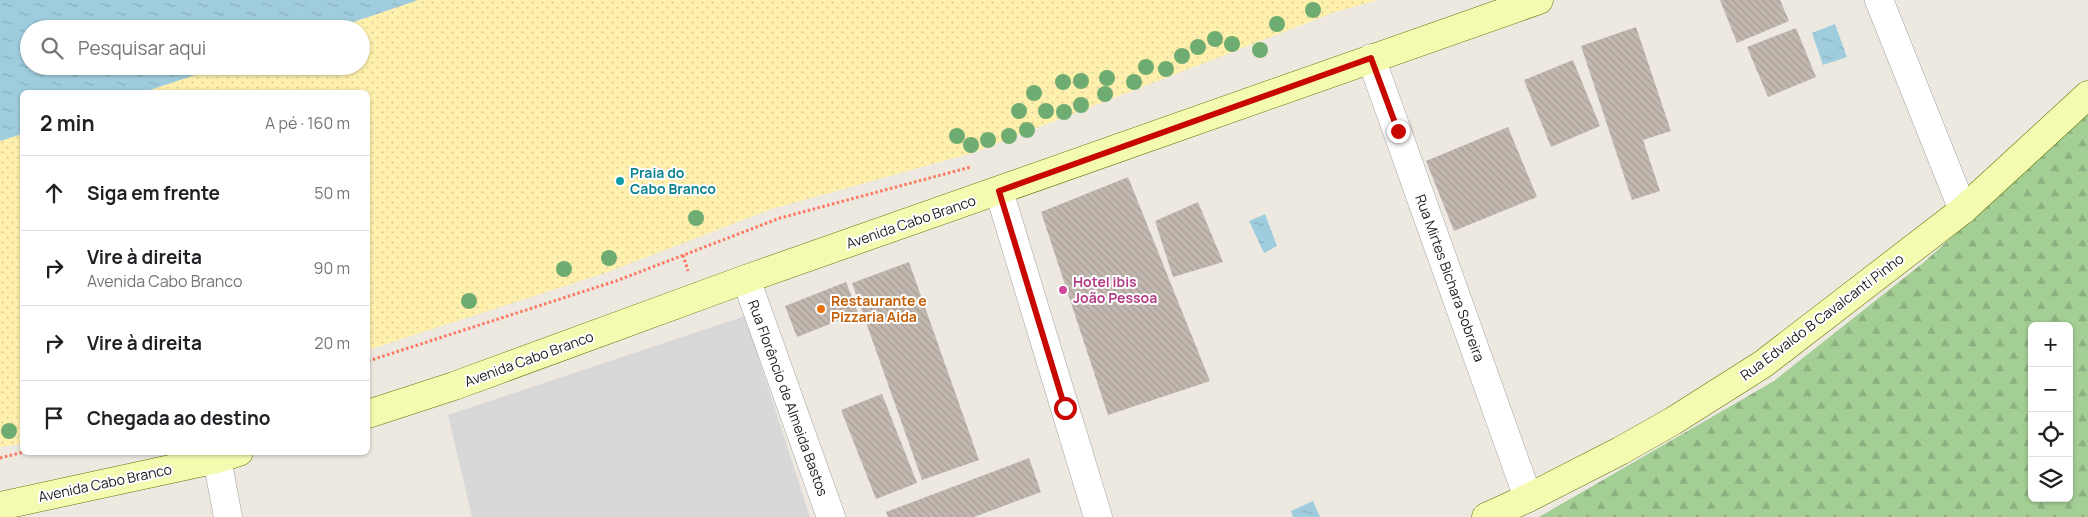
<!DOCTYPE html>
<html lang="pt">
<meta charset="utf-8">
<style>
body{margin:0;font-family:Manrope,sans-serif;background:#f6f6f6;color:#202124}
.controls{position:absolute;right:15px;bottom:15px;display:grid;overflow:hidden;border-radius:8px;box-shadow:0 1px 4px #0004}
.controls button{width:45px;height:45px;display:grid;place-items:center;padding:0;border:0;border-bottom:1px solid #e0e0e0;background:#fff;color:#202124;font:25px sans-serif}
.stop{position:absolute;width:15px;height:15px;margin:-11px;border:4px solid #c70700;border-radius:50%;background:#fff}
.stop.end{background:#c70700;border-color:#fff;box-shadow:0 1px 5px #0008}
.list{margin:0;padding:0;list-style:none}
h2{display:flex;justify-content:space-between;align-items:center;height:65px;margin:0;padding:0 20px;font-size:21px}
h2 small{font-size:16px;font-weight:400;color:#757577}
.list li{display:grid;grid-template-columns:32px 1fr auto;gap:15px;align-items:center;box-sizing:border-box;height:75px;padding:0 20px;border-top:1px solid #e0e0e0}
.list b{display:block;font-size:19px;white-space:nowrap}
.list p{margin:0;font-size:16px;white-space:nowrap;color:#757577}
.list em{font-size:16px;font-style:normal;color:#757577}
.icon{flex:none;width:28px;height:28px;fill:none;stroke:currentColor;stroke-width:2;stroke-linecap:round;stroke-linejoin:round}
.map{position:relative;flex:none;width:2088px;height:517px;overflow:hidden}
.search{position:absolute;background:#fff;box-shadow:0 1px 4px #0004;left:20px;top:20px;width:350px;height:55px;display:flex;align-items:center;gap:12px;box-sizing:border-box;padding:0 18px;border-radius:28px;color:#757577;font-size:19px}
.panel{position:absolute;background:#fff;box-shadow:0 1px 4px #0004;left:20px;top:90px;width:350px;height:365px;border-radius:8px}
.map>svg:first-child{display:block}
.residential{fill:#d9d8d8}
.forest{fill:url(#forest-firs);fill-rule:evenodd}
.sand{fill:url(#sand-dots)}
.water{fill:url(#water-ripples)}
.building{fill:url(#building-back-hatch)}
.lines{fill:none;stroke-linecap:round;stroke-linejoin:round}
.street-casing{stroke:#a2a2a2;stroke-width:29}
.secondary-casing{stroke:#637302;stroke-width:29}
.path{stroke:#fd7761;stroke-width:3;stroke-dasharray:2.5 2.5;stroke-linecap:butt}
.street{stroke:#fff;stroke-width:28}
.secondary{stroke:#f4fbb1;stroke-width:28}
.tree{fill:#6fac71}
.route{stroke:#c70700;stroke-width:6}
.culture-dot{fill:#0f9aa8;stroke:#fff;stroke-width:2}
.hotel-dot{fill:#d1479c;stroke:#fff;stroke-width:2}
.food-dot{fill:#e8710a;stroke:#fff;stroke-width:2}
.labels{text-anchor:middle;stroke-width:4;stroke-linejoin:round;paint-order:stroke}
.culture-label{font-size:14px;font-weight:bold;fill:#0d838f;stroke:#fff;text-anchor:start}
.street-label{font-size:14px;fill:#1b1b1b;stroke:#fff}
.hotel-label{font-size:14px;font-weight:bold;fill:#b23c85;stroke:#fff;text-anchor:start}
.food-label{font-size:14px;font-weight:bold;fill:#c56008;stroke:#fff;text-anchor:start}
</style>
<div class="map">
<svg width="2088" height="517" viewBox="0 0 2088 517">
<defs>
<pattern id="forest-firs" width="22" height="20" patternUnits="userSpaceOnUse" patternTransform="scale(1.25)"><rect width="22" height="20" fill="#a3ce94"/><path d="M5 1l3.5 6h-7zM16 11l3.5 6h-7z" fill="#8cb07f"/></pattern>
<pattern id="sand-dots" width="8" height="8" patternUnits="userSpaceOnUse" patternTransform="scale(1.25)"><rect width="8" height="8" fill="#fff1ad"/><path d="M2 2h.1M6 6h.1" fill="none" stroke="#dace94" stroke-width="1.8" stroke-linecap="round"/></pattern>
<pattern id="water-ripples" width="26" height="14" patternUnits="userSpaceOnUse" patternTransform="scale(1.25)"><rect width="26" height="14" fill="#9fcddd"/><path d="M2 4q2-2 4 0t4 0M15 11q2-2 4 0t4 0" fill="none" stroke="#88afbd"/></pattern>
<pattern id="building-back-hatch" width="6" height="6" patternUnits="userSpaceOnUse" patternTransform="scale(1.25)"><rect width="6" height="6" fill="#c2b8b0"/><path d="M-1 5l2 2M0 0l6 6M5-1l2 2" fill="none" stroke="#a69e97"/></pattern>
</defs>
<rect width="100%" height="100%" fill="#ede9e0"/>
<path class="residential" d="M745 316 810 517H472L448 415Z"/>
<path class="forest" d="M2088 114V517H1539L1774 381 1923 263ZM2032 326H2069V498H2032Z"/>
<path class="sand" d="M418 0H1378L1335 12 972 153 772 209 605 273 368 350V92H144L222 66H361V29H333Z
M22 134V444L0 447V141Z"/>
<path class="water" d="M0 0H418L333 29H29V66H222L144 92H22V134L0 141Z
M1835 24 1847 57 1823 65 1812 33Z
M1265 214 1277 246 1264 253 1249 221Z
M1313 501 1320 517H1293L1291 511Z"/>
<path class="building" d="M1720 0H1780L1789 21 1737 43Z
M1636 27 1671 131 1643 140 1660 191 1632 200 1581 46Z
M1796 28 1816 77 1768 97 1747 47Z
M1573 60 1600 126 1551 147 1524 80Z
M1508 127 1537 197 1454 231 1426 161Z
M1128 177 1210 381 1108 415 1041 212Z
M1198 202 1223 262 1173 277 1155 221Z
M909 262 979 460 922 480 852 283Z
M846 282 858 313 797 337 785 306Z
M882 394 917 483 876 499 841 410Z
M1029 458 1041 492 974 517H888L886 512Z"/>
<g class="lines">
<defs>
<path id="street" d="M1879 0 1963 210
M1371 58 1528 498
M999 191 1098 517
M746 279 831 517
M217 459 228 517"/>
<path id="secondary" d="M368 414 454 386 746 279 1539 0
M0 506 217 459 239 452
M1486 517 1528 498 1620 451 1673 421 1763 364 1963 210 2088 95"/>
</defs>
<use href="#street" class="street-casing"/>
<use href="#secondary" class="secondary-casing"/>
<path class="path" d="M683 255 688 271
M368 361 616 281 780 218 971 167
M0 458 24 452"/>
<use href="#street" class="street"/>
<use href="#secondary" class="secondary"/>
</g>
<g class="tree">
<circle cx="1313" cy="10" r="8"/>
<circle cx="1277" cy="24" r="8"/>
<circle cx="1215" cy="39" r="8"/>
<circle cx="1232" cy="44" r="8"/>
<circle cx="1198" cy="47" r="8"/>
<circle cx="1260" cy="50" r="8"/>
<circle cx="1182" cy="56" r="8"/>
<circle cx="1146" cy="67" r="8"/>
<circle cx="1166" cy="69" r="8"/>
<circle cx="1107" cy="78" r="8"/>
<circle cx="1081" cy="81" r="8"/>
<circle cx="1063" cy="82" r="8"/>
<circle cx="1134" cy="82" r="8"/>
<circle cx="1034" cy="93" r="8"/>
<circle cx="1105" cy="94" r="8"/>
<circle cx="1081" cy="105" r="8"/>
<circle cx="1019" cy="111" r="8"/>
<circle cx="1046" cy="111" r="8"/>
<circle cx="1064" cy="112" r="8"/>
<circle cx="1027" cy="130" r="8"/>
<circle cx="957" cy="136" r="8"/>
<circle cx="1009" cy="136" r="8"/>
<circle cx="988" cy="140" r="8"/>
<circle cx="971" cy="145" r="8"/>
<circle cx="696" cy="218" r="8"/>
<circle cx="609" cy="258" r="8"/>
<circle cx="564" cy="269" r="8"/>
<circle cx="469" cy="301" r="8"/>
<circle cx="9" cy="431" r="8"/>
</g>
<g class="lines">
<path class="route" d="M1065 408 999 191 1371 58 1398 131"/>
</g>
<circle class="culture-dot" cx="620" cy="181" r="5"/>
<circle class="hotel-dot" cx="1063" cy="290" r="5"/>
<circle class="food-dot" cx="821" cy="309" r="5"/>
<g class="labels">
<g class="culture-label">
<text x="630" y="178">Praia do<tspan x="630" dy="16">Cabo Branco</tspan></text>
</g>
<g class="street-label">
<text transform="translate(911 222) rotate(-19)" y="5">Avenida Cabo Branco</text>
<text transform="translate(1450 278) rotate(70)" y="5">Rua Mirtes Bichara Sobreira</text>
<text transform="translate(1822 317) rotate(-37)" y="5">Rua Edvaldo B Cavalcanti Pinho</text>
<text transform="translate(529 359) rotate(-20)" y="5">Avenida Cabo Branco</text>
<text transform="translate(788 398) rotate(70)" y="5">Rua Florêncio de Almeida Bastos</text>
<text transform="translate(105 483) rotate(-12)" y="5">Avenida Cabo Branco</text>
</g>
<g class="hotel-label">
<text x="1073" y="287">Hotel ibis<tspan x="1073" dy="16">João Pessoa</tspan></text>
</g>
<g class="food-label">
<text x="831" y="306">Restaurante e<tspan x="831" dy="16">Pizzaria Aida</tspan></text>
</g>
</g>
</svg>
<div class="controls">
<button>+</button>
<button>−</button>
<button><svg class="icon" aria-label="locate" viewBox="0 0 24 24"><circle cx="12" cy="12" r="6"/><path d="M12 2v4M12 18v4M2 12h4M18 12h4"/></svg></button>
<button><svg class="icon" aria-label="layers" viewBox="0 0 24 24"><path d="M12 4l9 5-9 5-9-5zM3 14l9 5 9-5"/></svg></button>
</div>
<div class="stop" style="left:1065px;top:408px"></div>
<div class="stop end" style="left:1398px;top:131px"></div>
<div class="search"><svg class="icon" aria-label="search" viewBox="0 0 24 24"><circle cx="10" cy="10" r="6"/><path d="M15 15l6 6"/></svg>Pesquisar aqui</div>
<section class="panel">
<h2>2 min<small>A pé · 160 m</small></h2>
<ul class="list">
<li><svg class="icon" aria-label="ahead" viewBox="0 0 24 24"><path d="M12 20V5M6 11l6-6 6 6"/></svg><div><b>Siga em frente</b></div><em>50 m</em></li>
<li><svg class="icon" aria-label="right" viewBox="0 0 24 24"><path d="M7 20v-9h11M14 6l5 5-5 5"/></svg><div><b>Vire à direita</b><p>Avenida Cabo Branco</p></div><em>90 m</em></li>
<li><svg class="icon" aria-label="right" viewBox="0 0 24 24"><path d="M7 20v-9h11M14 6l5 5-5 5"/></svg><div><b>Vire à direita</b></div><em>20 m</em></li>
<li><svg class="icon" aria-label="arrive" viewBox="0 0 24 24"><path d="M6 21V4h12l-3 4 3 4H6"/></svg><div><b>Chegada ao destino</b></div></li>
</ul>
</section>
</div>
